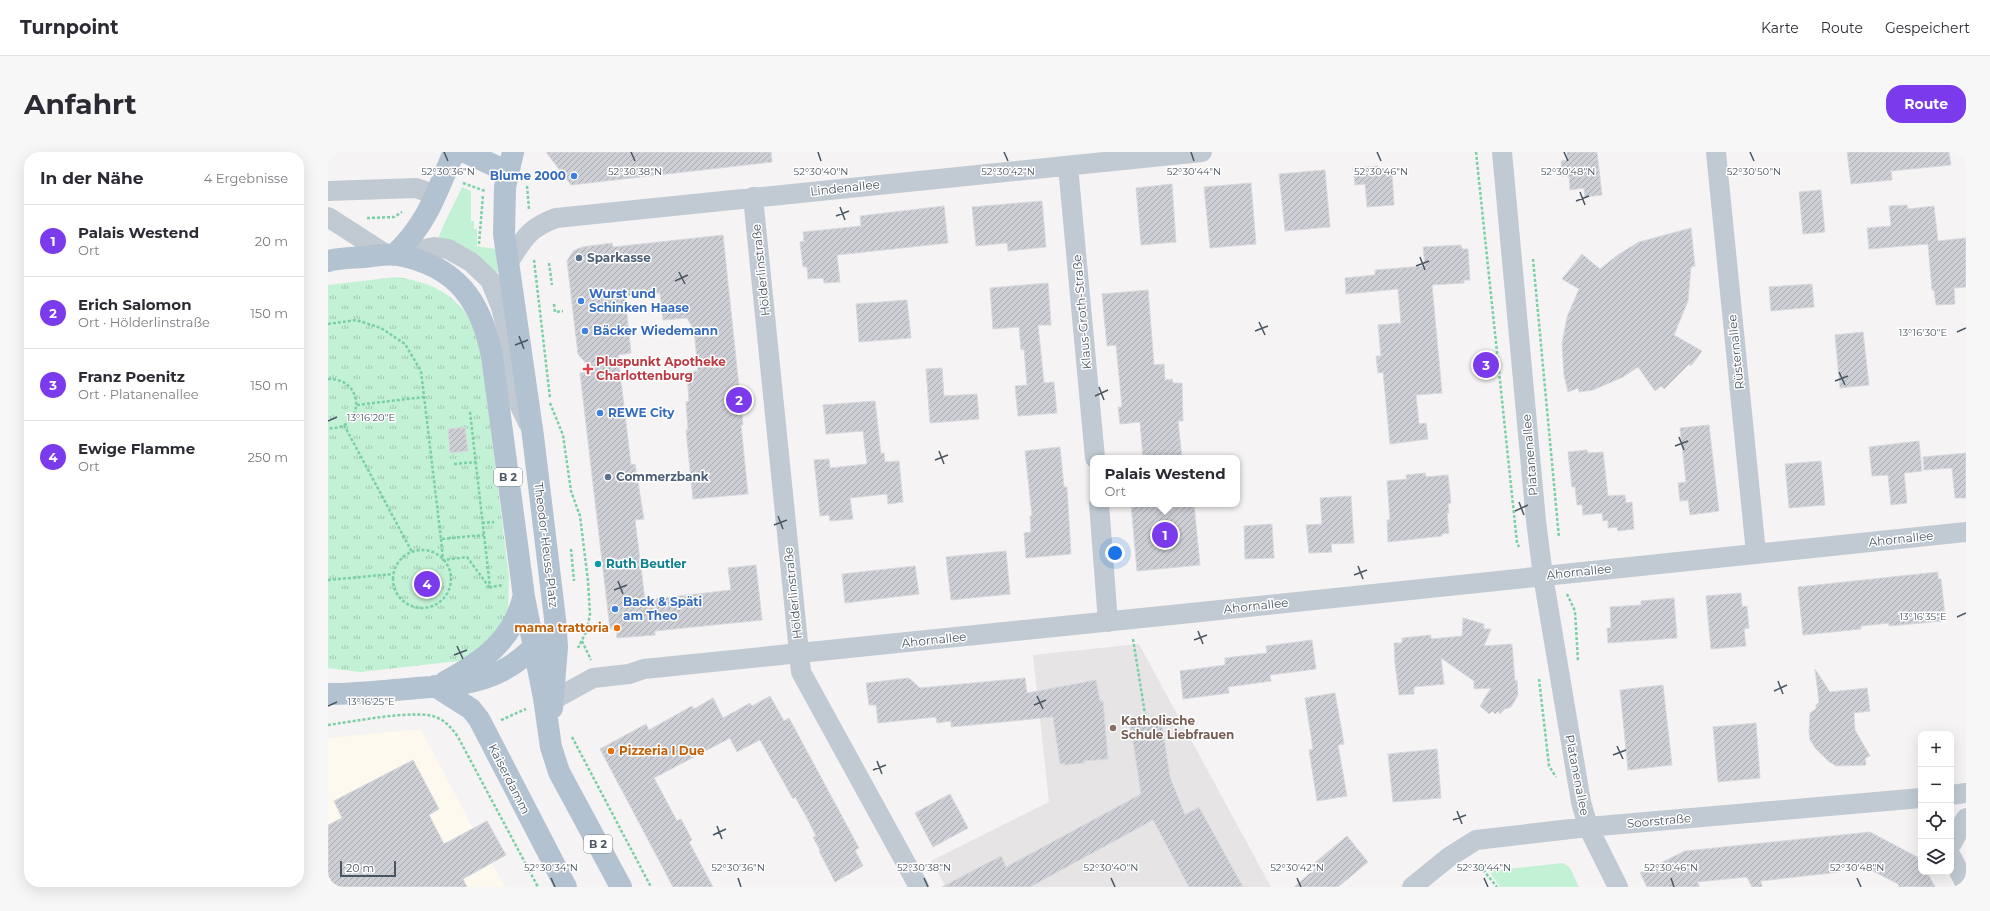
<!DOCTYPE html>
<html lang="de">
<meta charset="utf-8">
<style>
body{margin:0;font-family:Montserrat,sans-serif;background:#f7f7f7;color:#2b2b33}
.controls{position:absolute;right:12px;bottom:12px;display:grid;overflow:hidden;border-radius:8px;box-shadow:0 4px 16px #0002}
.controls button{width:36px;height:36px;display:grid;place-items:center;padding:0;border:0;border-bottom:1px solid #e1e1e2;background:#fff;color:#2b2b33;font:20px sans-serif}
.scale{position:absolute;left:12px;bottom:10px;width:56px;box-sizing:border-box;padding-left:4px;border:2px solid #4a5661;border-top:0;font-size:11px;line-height:14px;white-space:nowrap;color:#4a5661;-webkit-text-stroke:3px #fff;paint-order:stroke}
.you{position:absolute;left:787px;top:401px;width:14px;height:14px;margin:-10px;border:3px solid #fff;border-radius:50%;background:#1a73e8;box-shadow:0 0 0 6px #1a73e833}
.badge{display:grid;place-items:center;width:26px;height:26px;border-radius:50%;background:#7c3aed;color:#fff;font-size:13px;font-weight:700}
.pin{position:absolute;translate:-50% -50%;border:2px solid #fff;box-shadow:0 1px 4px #0006}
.popup{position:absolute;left:762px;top:303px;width:150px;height:52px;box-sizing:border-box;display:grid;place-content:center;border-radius:8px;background:#fff;filter:drop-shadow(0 1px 3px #0005);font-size:13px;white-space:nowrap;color:#7c7c81}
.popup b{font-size:15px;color:#2b2b33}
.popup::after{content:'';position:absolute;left:50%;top:100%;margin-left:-8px;border:8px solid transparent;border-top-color:#fff}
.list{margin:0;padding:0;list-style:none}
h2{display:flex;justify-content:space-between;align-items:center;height:52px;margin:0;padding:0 16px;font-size:17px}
h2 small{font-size:13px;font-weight:400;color:#7c7c81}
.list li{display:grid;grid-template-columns:26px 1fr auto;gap:12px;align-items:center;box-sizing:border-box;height:72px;padding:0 16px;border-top:1px solid #e1e1e2}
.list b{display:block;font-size:15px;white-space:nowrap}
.list p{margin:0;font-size:13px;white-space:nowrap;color:#7c7c81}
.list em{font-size:13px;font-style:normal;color:#7c7c81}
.icon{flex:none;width:22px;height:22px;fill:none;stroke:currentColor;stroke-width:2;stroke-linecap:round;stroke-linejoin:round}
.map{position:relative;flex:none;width:1638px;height:735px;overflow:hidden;border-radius:16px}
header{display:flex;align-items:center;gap:24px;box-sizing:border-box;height:56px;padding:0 20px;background:#fff;border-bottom:1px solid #e1e1e2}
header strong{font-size:19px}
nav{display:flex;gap:22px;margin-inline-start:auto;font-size:14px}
.intro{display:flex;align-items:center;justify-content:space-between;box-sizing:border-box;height:96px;padding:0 24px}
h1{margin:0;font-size:28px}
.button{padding:10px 18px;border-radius:16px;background:#7c3aed;color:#fff;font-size:14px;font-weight:700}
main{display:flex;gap:24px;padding:0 24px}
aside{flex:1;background:#fff;border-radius:16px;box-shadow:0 4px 16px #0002}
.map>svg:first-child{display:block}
.commercial{fill:#fdf9ef}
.education{fill:#e6e4e5}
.green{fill:#c3f1d5}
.park{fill:url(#park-tufts)}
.building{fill:url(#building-hatch);stroke:#d7d9de}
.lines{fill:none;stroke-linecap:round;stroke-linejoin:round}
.path{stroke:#7ad0a6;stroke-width:2.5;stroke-dasharray:3 2;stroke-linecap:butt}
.minor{stroke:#c1cad2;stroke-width:20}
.major{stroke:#b3c2d1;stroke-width:22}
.ticks{fill:none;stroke:#4a5661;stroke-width:1.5}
.shop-dot{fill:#3f7fe0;stroke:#fff;stroke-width:1.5}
.service-dot{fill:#5c6f8a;stroke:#fff;stroke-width:1.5}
.health-dot{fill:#e0444e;stroke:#fff;stroke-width:1.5}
.culture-dot{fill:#0f9aa8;stroke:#fff;stroke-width:1.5}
.food-dot{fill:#e8710a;stroke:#fff;stroke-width:1.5}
.education-dot{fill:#8d6e63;stroke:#fff;stroke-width:1.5}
.labels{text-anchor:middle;stroke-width:3;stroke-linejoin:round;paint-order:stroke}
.shield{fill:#fff;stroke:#808990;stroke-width:1}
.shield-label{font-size:11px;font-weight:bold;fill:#4a5661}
.shop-label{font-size:12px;font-weight:bold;fill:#366cbe;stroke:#fff;text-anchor:start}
.street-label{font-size:12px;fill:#4a5661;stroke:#fff}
.service-label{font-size:12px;font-weight:bold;fill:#4e5e75;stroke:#fff;text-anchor:start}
.health-label{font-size:12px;font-weight:bold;fill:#be3a42;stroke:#fff;text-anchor:start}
.culture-label{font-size:12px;font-weight:bold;fill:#0d838f;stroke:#fff;text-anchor:start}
.food-label{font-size:12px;font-weight:bold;fill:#c56008;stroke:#fff;text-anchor:end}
.education-label{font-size:12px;font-weight:bold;fill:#785e54;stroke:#fff;text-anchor:start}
.ticks-label{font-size:10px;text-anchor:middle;fill:#4a5661;stroke:#fff;stroke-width:3;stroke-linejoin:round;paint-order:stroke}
</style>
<header>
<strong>Turnpoint</strong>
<nav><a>Karte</a><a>Route</a><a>Gespeichert</a></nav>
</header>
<div class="intro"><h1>Anfahrt</h1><a class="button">Route</a></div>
<main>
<aside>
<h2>In der Nähe<small>4 Ergebnisse</small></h2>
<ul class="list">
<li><span class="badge">1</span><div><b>Palais Westend</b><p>Ort</p></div><em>20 m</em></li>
<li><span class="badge">2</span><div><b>Erich Salomon</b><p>Ort · Hölderlinstraße</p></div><em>150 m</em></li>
<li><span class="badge">3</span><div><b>Franz Poenitz</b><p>Ort · Platanenallee</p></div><em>150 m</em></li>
<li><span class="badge">4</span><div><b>Ewige Flamme</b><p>Ort</p></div><em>250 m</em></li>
</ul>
</aside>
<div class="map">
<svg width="1638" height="735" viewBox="0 0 1638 735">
<defs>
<pattern id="park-tufts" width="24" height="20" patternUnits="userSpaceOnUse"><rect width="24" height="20" fill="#c3f1d5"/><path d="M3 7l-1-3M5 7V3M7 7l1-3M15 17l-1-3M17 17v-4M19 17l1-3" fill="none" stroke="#a0c6b0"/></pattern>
<pattern id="building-hatch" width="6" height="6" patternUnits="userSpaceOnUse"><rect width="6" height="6" fill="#cdcfd5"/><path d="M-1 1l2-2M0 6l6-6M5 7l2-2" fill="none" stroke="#a8abb0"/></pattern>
</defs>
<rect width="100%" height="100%" fill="#f5f3f3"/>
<path class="commercial" d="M93 577 145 676 159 669 178 703 164 711 177 735H0V586Z"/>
<path class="education" d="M811 492 943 735H618L603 709 721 650 705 503Z"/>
<path class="green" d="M134 35 143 39V69H146V77H149V94L168 97 170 119 168 121 111 86C111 80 130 45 134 35Z
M1235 711 1242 716 1251 735H1172L1161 719Z"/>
<path class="park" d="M68 125C99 129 127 141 143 169 148 178 150 189 153 199L181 425 180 459 174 474 143 505 131 509 32 520 0 516V133Z"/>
<path class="building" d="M218 0H443L444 10 243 33Z
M1239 0H1269L1274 43 1257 45 1256 36 1242 38 1241 24H1234L1233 9 1239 8Z
M1519 0H1621L1623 13 1563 19 1564 28 1523 32Z
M1050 14V20L1064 19 1066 53 1039 55 1037 32 1027 33 1025 16Z
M997 18 1002 75 957 79 951 22Z
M923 31 928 92 882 96 876 35Z
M844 32 848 90 813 93 808 36Z
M1493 38 1497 80 1475 82 1471 40Z
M714 49 718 95 680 99 679 91 648 94 644 55Z
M1579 53 1580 57 1606 54 1610 89 1638 86V135L1626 136 1627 152 1608 153 1606 138H1604L1600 92 1541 97 1539 76 1563 74 1561 54Z
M616 54 620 91 509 103 512 130 496 131 495 126 480 127 479 115H475L472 90 476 89 475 80 533 74 532 64Z
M1363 76 1367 114 1363 115 1360 149 1346 183 1374 199 1363 214 1361 212 1336 237 1333 234 1327 239 1310 215 1295 225 1265 238 1251 240 1250 236 1240 240 1236 223 1234 192 1239 165 1251 137 1234 127 1254 102 1272 117 1291 102 1311 90Z
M395 83 415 273H413L420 342 365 347 358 278H360L358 250 361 249 359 220 370 219 366 178 359 166 335 168 332 141 297 144 303 201 290 203 303 313 307 312 316 367 307 368 317 448 403 438 400 416 428 413 434 468 327 479V483L289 486 288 477H282L252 221 265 220 250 202 239 109 245 99 254 95 284 91 285 95Z
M1133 93 1134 97H1140L1142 128H1136V131L1104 133 1114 241 1088 243 1091 272 1098 271 1100 287 1062 292 1055 220 1050 221 1048 204H1053L1050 173 1073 171 1070 137 1018 142 1017 126 1047 123V118L1097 114 1095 95Z
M720 131 723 173H710L716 231 726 230 729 261 690 264 687 234 699 233 696 197 693 198 691 175 665 177 662 136Z
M1484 132 1486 155 1443 159 1441 135Z
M820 138 826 213 836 212 837 228 844 227 845 231H854L855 269H850L854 306H815L812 270 792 272 790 255H794L788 193 779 194 774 142Z
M579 148 583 186 531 190 528 152Z
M1535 180 1541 233 1512 236 1507 183Z
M614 216 616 244 649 242 651 267 602 271 598 217Z
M547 249 553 302 556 301 557 310 571 309 575 350 560 352 559 342 522 346 525 367 502 369 501 363 492 364 486 308 501 307 502 316 539 312 535 279 498 282 495 253Z
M1381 273 1391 359 1362 363 1360 348 1352 349 1350 331 1358 330 1352 276Z
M137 275 140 299 122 301 120 277Z
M1591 289 1594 319 1576 321 1579 351 1563 353 1560 323 1544 324 1541 295Z
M732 295 736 335H739L743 402 698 406 696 381 703 380 702 364H704L697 299Z
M1259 298 1260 301 1275 300 1280 344 1297 343 1298 351 1304 350 1306 377 1290 379 1289 375 1280 376V368L1275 369 1274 361 1255 363 1254 353H1249L1247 335H1244L1240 300Z
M1638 301V346H1627L1624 316 1596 318 1595 305Z
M1493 309 1497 353 1461 356 1457 312Z
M1097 321 1098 325 1120 323 1123 351 1120 352 1121 361H1119L1121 381 1114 382V384L1060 390 1059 368H1062L1059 329 1079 327 1078 323Z
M1023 344 1026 391 1003 392 1004 400 981 401 978 373 994 372 992 346Z
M803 352H866L872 413 809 419Z
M944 372 946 406 917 407 916 374Z
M678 399 682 442 623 448 618 405Z
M587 414 591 442 517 451 514 422Z
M1610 420V427H1613L1617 463 1614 464 1615 469 1561 474V471L1533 474V477L1475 483 1470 435Z
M1413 441 1414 455 1419 454 1421 476 1416 477 1418 494 1383 497 1378 444Z
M1346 446 1349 486 1280 491 1279 476H1283L1282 455 1313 453V449Z
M1135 466 1156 472V477H1163L1156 494 1184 492 1187 529 1189 528 1190 543 1183 555 1177 557 1172 562 1170 559 1167 562 1164 559 1161 562 1152 554 1163 536 1146 537V529L1113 506 1116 532 1086 535V542L1071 543 1067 512 1066 491H1074V486L1103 483V487L1134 484Z
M984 488 988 517 942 523 943 529 900 535 901 541 855 547 852 519 897 513V506L939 501 938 494Z
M1487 517 1502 540 1539 536 1542 559 1526 561 1527 578 1542 604 1537 606 1538 613 1508 614 1500 609 1488 597 1482 588 1481 579 1482 561 1488 557V553L1491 550Z
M581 526 592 536 697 526 699 541 768 528 772 549H775L780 607 756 609 757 611 736 613V611L732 612 725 565 623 575V569L609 571 608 565 550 571 548 553H541L538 531Z
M1335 533 1344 613 1300 618 1292 538Z
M1007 541 1016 592 1010 593 1019 644 989 649 981 598 985 597 977 546Z
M442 544 456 569 461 566 495 629 531 696 527 698 535 714 507 730 491 699 492 698 485 685 488 684 478 664 467 645 465 647 432 588 409 600 402 586 326 626 349 669 353 667 364 688 361 690 385 735H345L272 597 318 572 321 578 364 554 366 557 385 546 395 566 422 551 424 554Z
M833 566 842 625 857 663 871 655 915 735H861L825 668 702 735H614L673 704 678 715 813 642 802 570Z
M1428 571 1432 626 1390 630 1385 575Z
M1109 597 1113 646 1065 650 1060 602Z
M85 608 111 657 101 663 116 692 159 669 178 703 135 727 139 735H0V673L14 666 6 649Z
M622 642 640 676 605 695 587 661Z
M1542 680 1593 707V720H1599L1607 735H1571L1570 732 1535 714 1512 717V720L1433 729 1434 735H1424L1419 725 1369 730 1372 735H1319L1312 721 1357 699Z
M1019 684 1040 710 1010 735H966L987 717 984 713Z"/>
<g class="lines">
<path class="path" d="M1148 0 1189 391 1191 395
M135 31 157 39
M199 34 201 57
M39 66 66 65 74 60
M151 92 155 43
M1205 107 1231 386
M206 108 222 246
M221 111 224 133
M226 152 227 160 235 159
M0 172 28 168 53 176 77 192 93 219 113 387 156 383
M0 227C39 226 36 280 0 276
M222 251 235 283 243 339 252 364 260 429 262 462 259 478 250 496
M29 253 96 245
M142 260 162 435 175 433
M16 273 84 400
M126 312 148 310
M154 371 166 370
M113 387 115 408 139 405 161 435
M243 397 246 429
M65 427a29 29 0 1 1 58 0a29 29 0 1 1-58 0Z
M0 428 65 422
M1239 442 1247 459 1250 509
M805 487 818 568
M254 489 263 508
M1211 527 1221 614 1228 625
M173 568 198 557
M0 573C23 570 92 556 110 566 119 570 124 577 130 585L210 735
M244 585 323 735
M1152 714 1169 735"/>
<path class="minor" d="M1174 0 1208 369 1215 424 1253 650 1260 675 1290 735
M1388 0 1428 401
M740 14 767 306
M0 39 88 36 108 43
M425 45 473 520 591 735
M0 65 59 103
M71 103 106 95 120 97 143 110 162 128 173 155 182 192 188 246 200 271
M180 111C196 87 200 76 228 66L874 0
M771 352 780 470
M225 548 265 526 301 522 316 517C757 474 1197 424 1638 380
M1623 643 1638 641
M1623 693 1638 666
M1623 704 1638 733
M1084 735 1121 705 1148 688 1260 675 1593 646"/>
<path class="major" d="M137 0 180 20
M185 0 177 35 176 82 205 284 227 467 229 495 224 556
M66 103C100 71 108 41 126 0
M0 109C12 106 24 106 36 105 47 104 59 101 70 103 129 114 153 149 164 204L196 445 216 546 223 595 231 620 293 735
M117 530C154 510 185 488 195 446
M107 534 143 557 151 567 238 735
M0 542C27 542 53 539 79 537 135 532 174 533 214 486"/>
</g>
<path class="ticks" d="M116 0 120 9M303 0 307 9M490 0 493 9M676 0 680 9M863 0 866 9M1049 0 1053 9M1236 0 1240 9M1422 0 1426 9M1252 40 1257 53M1248 49 1261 44M512 55 517 68M508 64 521 59M1092 105 1097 118M1088 114 1101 109M351 120 357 132M347 129 360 123M931 170 937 183M927 179 940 174M1629 180 1638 176M191 184 196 197M187 193 200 188M1511 220 1517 233M1507 229 1520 224M771 235 776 248M767 244 780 238M0 269 9 265M1351 285 1356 298M1347 294 1360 289M611 299 616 312M607 308 620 303M1191 350 1196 363M1187 359 1200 353M450 364 455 377M446 373 459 368M1030 414 1035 427M1026 423 1039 418M290 429 295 442M286 438 299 433M1629 465 1638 461M870 479 875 492M866 488 879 483M129 494 135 507M126 503 139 498M1450 529 1455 542M1446 539 1459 533M709 544 715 557M706 553 718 548M0 554 9 550M1289 594 1295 607M1285 603 1298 598M549 609 554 622M545 618 558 613M1129 659 1134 672M1125 668 1138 663M389 674 394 687M385 683 398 677M223 726 227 735M410 726 413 735M596 726 600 735M783 726 787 735M969 726 973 735M1156 726 1160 735M1343 726 1346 735M1529 726 1533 735"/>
<g class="shop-dot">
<circle cx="246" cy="24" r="4"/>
<circle cx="253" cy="149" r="4"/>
<circle cx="257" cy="179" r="4"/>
<circle cx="272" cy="261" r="4"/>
<circle cx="287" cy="457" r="4"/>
</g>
<g class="service-dot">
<circle cx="251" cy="106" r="4"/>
<circle cx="280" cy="325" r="4"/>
</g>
<path class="health-dot" d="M258 211h4v4h4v4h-4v4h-4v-4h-4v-4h4z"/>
<circle class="culture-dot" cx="270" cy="412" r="4"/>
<g class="food-dot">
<circle cx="289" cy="476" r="4"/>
<circle cx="283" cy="599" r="4"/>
</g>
<circle class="education-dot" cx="785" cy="576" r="4"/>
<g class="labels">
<g class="shield">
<rect x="166" y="316" width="28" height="18" rx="3"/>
<rect x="256" y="683" width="28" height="18" rx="3"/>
</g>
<g class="shield-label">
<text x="180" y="329">B 2</text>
<text x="270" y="696">B 2</text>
</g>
<g class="shop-label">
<text x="238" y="28" text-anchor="end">Blume 2000</text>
<text x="261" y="146">Wurst und<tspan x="261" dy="14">Schinken Haase</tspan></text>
<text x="265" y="183">Bäcker Wiedemann</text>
<text x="280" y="265">REWE City</text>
<text x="295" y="454">Back &amp; Späti<tspan x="295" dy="14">am Theo</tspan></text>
</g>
<g class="street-label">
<text transform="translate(517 36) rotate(-6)" y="4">Lindenallee</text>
<text transform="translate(433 118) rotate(-96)" y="4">Hölderlinstraße</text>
<text transform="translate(754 160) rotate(-95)" y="4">Klaus-Groth-Straße</text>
<text transform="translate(1408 200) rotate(-96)" y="4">Rüsternallee</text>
<text transform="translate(1202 303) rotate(-95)" y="4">Platanenallee</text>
<text transform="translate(1573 387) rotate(-6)" y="4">Ahornallee</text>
<text transform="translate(218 393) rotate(83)" y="4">Theodor-Heuss-Platz</text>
<text transform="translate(1251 420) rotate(-6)" y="4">Ahornallee</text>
<text transform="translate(465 441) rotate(-96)" y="4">Hölderlinstraße</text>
<text transform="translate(928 454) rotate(-6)" y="4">Ahornallee</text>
<text transform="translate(606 488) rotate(-6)" y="4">Ahornallee</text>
<text transform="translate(1249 623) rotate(79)" y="4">Platanenallee</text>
<text transform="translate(181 627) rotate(63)" y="4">Kaiserdamm</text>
<text transform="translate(1331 669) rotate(-5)" y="4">Soorstraße</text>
</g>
<g class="service-label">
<text x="259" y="110">Sparkasse</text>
<text x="288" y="329">Commerzbank</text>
</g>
<g class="health-label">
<text x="268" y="214">Pluspunkt Apotheke<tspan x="268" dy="14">Charlottenburg</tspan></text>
</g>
<g class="culture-label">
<text x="278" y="416">Ruth Beutler</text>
</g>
<g class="food-label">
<text x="281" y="480">mama trattoria</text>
<text x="291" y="603" text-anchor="start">Pizzeria I Due</text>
</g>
<g class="education-label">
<text x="793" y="573">Katholische<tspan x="793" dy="14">Schule Liebfrauen</tspan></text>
</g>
</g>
<g class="ticks-label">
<text x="680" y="23">52°30'42"N</text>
<text x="1053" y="23">52°30'46"N</text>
<text x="1426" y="23">52°30'50"N</text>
<text x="120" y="23">52°30'36"N</text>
<text x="307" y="23">52°30'38"N</text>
<text x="493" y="23">52°30'40"N</text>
<text x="866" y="23">52°30'44"N</text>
<text x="1240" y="23">52°30'48"N</text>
<text x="1595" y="184">13°16'30"E</text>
<text x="43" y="269">13°16'20"E</text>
<text x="1595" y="468">13°16'35"E</text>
<text x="43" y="553">13°16'25"E</text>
<text x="223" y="719">52°30'34"N</text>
<text x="410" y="719">52°30'36"N</text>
<text x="596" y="719">52°30'38"N</text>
<text x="783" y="719">52°30'40"N</text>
<text x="969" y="719">52°30'42"N</text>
<text x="1156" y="719">52°30'44"N</text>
<text x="1343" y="719">52°30'46"N</text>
<text x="1529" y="719">52°30'48"N</text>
</g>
</svg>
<div class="controls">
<button>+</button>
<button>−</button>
<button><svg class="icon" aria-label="locate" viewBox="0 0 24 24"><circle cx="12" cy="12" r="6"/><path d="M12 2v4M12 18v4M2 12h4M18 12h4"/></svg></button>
<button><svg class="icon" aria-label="layers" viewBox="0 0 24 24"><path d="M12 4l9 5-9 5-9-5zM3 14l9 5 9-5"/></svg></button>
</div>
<div class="scale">20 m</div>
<div class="you"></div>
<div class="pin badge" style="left:837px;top:383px">1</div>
<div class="popup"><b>Palais Westend</b>Ort</div>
<div class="pin badge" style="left:411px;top:248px">2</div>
<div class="pin badge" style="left:1158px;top:213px">3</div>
<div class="pin badge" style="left:99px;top:432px">4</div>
</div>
</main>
